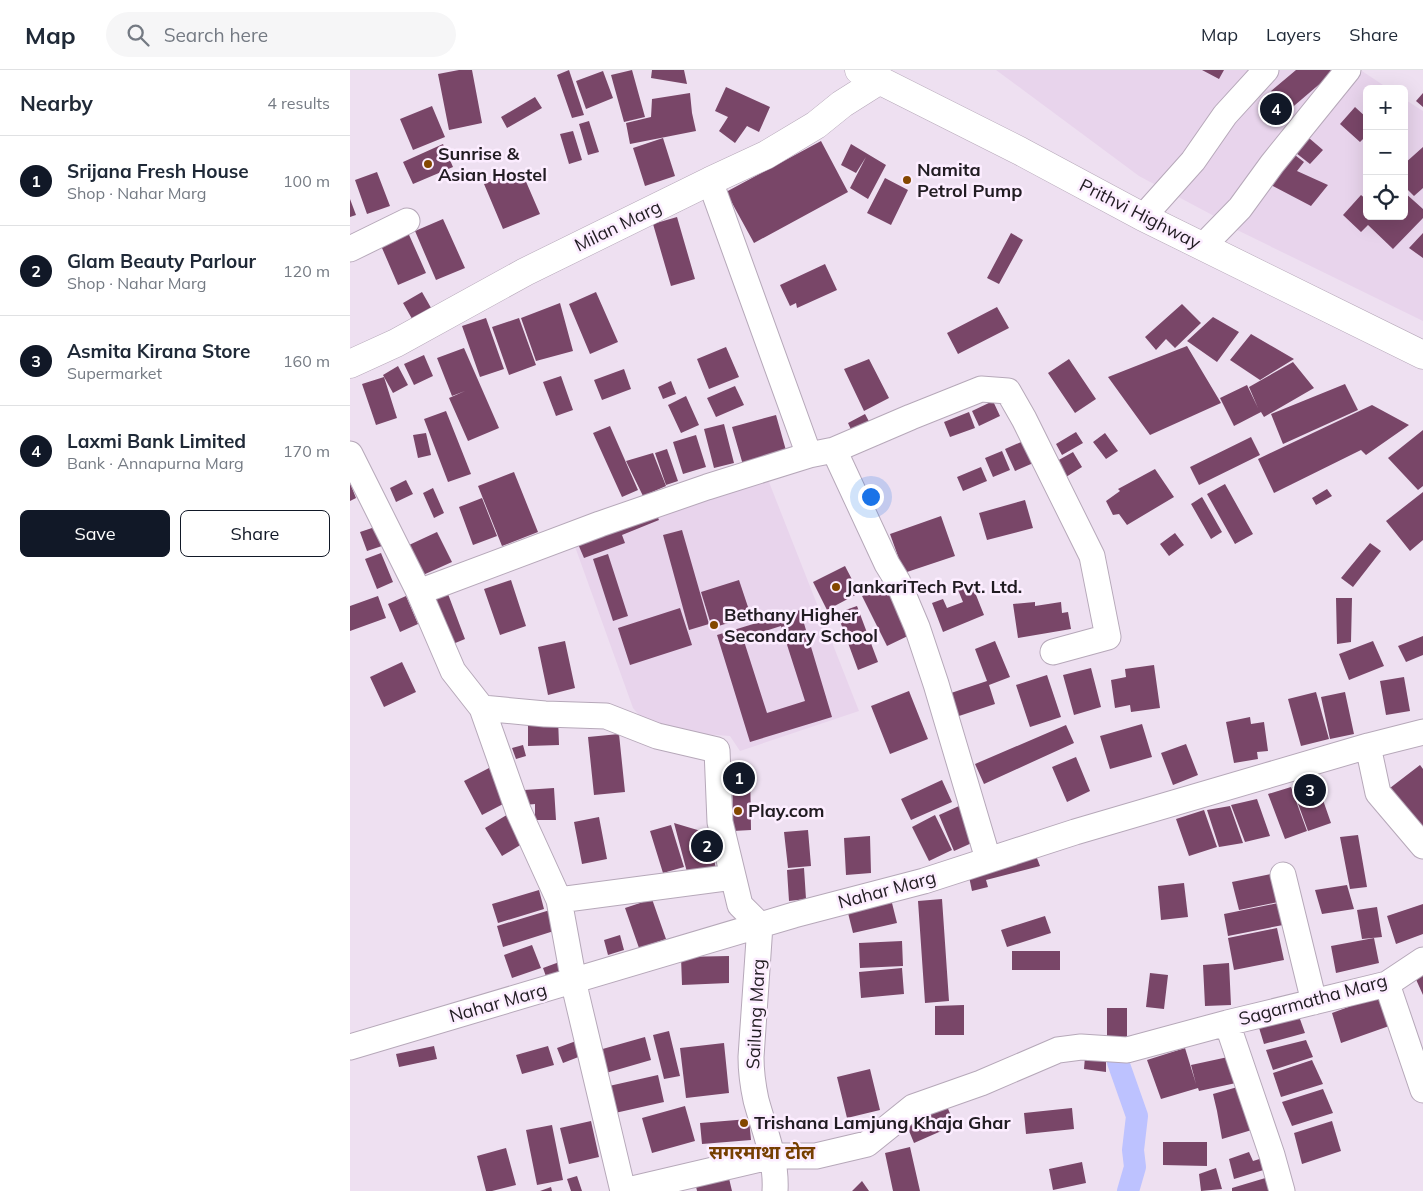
<!DOCTYPE html>
<meta charset="utf-8">
<style>
body{margin:0;font-family:Mulish,"Noto Sans Devanagari",sans-serif;background:#f6f6f7;color:#1f2937}
.controls{position:absolute;right:15px;top:15px;display:grid;overflow:hidden;border-radius:8px;box-shadow:0 5px 20px #0002}
.controls button{width:45px;height:45px;display:grid;place-items:center;padding:0;border:0;border-bottom:1px solid #e0e1e3;background:#fff;color:#1f2937;font:25px sans-serif}
.you{position:absolute;left:520px;top:426px;width:18px;height:18px;margin:-12px;border:4px solid #fff;border-radius:50%;background:#1a73e8;box-shadow:0 0 0 8px #1a73e833}
.badge{display:grid;place-items:center;width:32px;height:32px;border-radius:50%;background:#111827;color:#fff;font-size:16px;font-weight:700}
.pin{position:absolute;translate:-50% -50%;border:2px solid #fff;box-shadow:0 1px 5px #0006}
.list{margin:0;padding:0;list-style:none}
h2{display:flex;justify-content:space-between;align-items:center;height:65px;margin:0;padding:0 20px;font-size:21px}
h2 small{font-size:16px;font-weight:400;color:#747a83}
.list li{display:grid;grid-template-columns:32px 1fr auto;gap:15px;align-items:center;box-sizing:border-box;height:90px;padding:0 20px;border-top:1px solid #e0e1e3}
.list b{display:block;font-size:19px;white-space:nowrap}
.list p{margin:0;font-size:16px;white-space:nowrap;color:#747a83}
.list em{font-size:16px;font-style:normal;color:#747a83}
.actions{display:flex;gap:10px;padding:15px 20px}
.actions a{flex:1;padding:11px 0;border:1px solid #111827;border-radius:8px;text-align:center;font-size:18px;color:#111827}
.actions .main{background:#111827;color:#fff}
.icon{flex:none;width:28px;height:28px;fill:none;stroke:currentColor;stroke-width:2;stroke-linecap:round;stroke-linejoin:round}
.map{position:relative;flex:none;width:1073px;height:1121px;overflow:hidden}
header{display:flex;align-items:center;gap:30px;box-sizing:border-box;height:70px;padding:0 25px;background:#fff;border-bottom:1px solid #e0e1e3}
header strong{font-size:24px}
nav{display:flex;gap:28px;margin-inline-start:auto;font-size:18px}
.search{width:350px;height:45px;background:#f6f6f7;display:flex;align-items:center;gap:12px;box-sizing:border-box;padding:0 18px;border-radius:28px;color:#747a83;font-size:19px}
main{display:flex}
aside{flex:1;background:#fff}
.map>svg:first-child{display:block}
.built{fill:#e8d4ec}
.lines{fill:none;stroke-linecap:round;stroke-linejoin:round}
.canal{stroke:#bdc2ff;stroke-width:22}
.building{fill:#794668;fill-rule:evenodd}
.minor-casing{stroke:#b6a8b9;stroke-width:27}
.major-casing{stroke:#b6a8b9;stroke-width:29}
.highway-casing{stroke:#b6a8b9;stroke-width:29}
.minor{stroke:#fff;stroke-width:25}
.major{stroke:#fff;stroke-width:28}
.highway{stroke:#fff;stroke-width:28}
.poi-dot{fill:#834700;stroke:#fcedff;stroke-width:2}
.labels{text-anchor:middle;stroke-width:5;stroke-linejoin:round;paint-order:stroke}
.poi-label{font-size:18px;font-weight:bold;fill:#211c22;stroke:#fcedff;text-anchor:start}
.street-label{font-size:18px;fill:#211c22;stroke:#fcedff}
.neighbourhood-label{font-size:19px;font-weight:bold;fill:#763f00;stroke:#fcedff}
</style>
<header>
<strong>Map</strong>
<div class="search"><svg class="icon" aria-label="search" viewBox="0 0 24 24"><circle cx="10" cy="10" r="6"/><path d="M15 15l6 6"/></svg>Search here</div>
<nav><a>Map</a><a>Layers</a><a>Share</a></nav>
</header>
<main>
<aside>
<h2>Nearby<small>4 results</small></h2>
<ul class="list">
<li><span class="badge">1</span><div><b>Srijana Fresh House</b><p>Shop · Nahar Marg</p></div><em>100 m</em></li>
<li><span class="badge">2</span><div><b>Glam Beauty Parlour</b><p>Shop · Nahar Marg</p></div><em>120 m</em></li>
<li><span class="badge">3</span><div><b>Asmita Kirana Store</b><p>Supermarket</p></div><em>160 m</em></li>
<li><span class="badge">4</span><div><b>Laxmi Bank Limited</b><p>Bank · Annapurna Marg</p></div><em>170 m</em></li>
</ul>
<div class="actions"><a class="main">Save</a><a>Share</a></div>
</aside>
<div class="map">
<svg width="1073" height="1121" viewBox="0 0 1073 1121">
<rect width="100%" height="100%" fill="#eee0f1"/>
<path class="built" d="M646 0H992L866 147 789 106Z
M1012 1 1039 19H1017V146H1054V29L1073 41V251L885 159 942 78Z
M417 407 509 641 390 681 380 666 325 662 298 656 283 638 223 471Z"/>
<g class="lines">
<path class="canal" d="M768 992 787 1046 783 1080 785 1097 778 1121"/>
</g>
<path class="building" d="M109 0H122L132 53 99 60 88 4Z
M219 0 234 45 222 48 207 5Z
M282 0 295 47 274 52 261 5Z
M302 0H334L337 14 301 8Z
M852 0H874L869 9Z
M946 0H986L938 41 921 21Z
M253 1 263 28 236 39 226 11Z
M376 17 420 37 409 62 397 56 385 73 369 61 378 47 365 41Z
M340 23 342 43 346 61 280 74 276 53 301 47 302 29Z
M1073 23V37L1066 31Z
M185 27 192 38 157 58 151 47Z
M82 36 95 67 63 80 50 49Z
M1005 37 1017 48V65L1010 72 990 54Z
M239 51 249 82 238 85 229 54Z
M223 61 232 90 219 94 210 64Z
M313 68 325 106 295 116 283 78Z
M959 68 973 80 960 94 946 83Z
M471 71 498 122 404 173 376 122Z
M93 74 103 97 63 114 53 92Z
M501 74 536 95 518 129 500 118 516 87 506 103 491 95Z
M1073 77V118L1064 126 1054 116V94Z
M941 82 954 92 947 101 978 115 961 136 917 113Z
M171 100 190 144 153 159 134 114Z
M27 102 40 136 17 144 5 110Z
M535 108 558 120 541 155 517 143Z
M1054 122 1073 139V148L1043 179 1018 155 1011 162 993 145 1011 125 1017 130V146H1054Z
M0 129 6 145 0 147Z
M327 147 345 209 321 216 303 154Z
M93 149 115 198 86 210 65 161Z
M56 158 76 203 48 215 29 171Z
M661 163 673 170 649 214 637 208Z
M1073 163V188L1059 178Z
M475 194 487 220 447 238 446 233 440 236 430 215Z
M72 222 84 243 65 254 53 233Z
M246 222 268 272 240 284 219 234Z
M210 233 223 281 186 291 171 248Z
M832 234 851 253 825 278 816 269 806 280 795 267Z
M647 237 659 258 608 284 597 263Z
M863 247 889 262 867 292 837 271Z
M136 248 154 299 130 307 112 256Z
M169 248 186 295 159 305 142 257Z
M901 264 944 289 910 310 880 290Z
M837 276 871 333 800 365 758 307Z
M376 277 389 307 359 319 347 289Z
M114 278 149 358 118 371 99 328 115 321 102 326 87 288Z
M74 285 83 306 64 315 54 294Z
M519 289 539 328 514 341 494 299Z
M719 289 746 329 725 343 698 303Z
M943 292 964 318 914 347 911 342 884 356 870 328 897 315 908 338 899 317Z
M48 296 58 315 43 323 33 305Z
M274 299 281 319 252 330 244 310Z
M211 306 223 340 206 346 193 312Z
M34 307 47 348 26 355 12 314Z
M321 311 326 324 313 329 308 317Z
M995 314 1008 340 933 374 921 344Z
M385 316 394 335 366 347 357 328Z
M336 326 349 355 331 363 318 335Z
M643 331 650 346 629 356 622 341Z
M1022 335 1059 355 1016 385 1011 380 924 423 908 389Z
M96 341 121 404 98 412 74 349Z
M619 342 625 358 600 367 594 352Z
M515 344 523 359 505 368 498 353Z
M426 345 437 384 393 395 382 357Z
M374 354 384 393 364 398 354 359Z
M260 356 288 420 272 427 243 363Z
M1073 360V416L1068 420 1038 388Z
M726 362 733 373 712 385 706 374Z
M76 363 81 385 68 388 63 365Z
M755 363 768 381 756 389 743 372Z
M346 365 356 397 333 404 323 372Z
M901 367 910 385 849 415 840 397Z
M678 369 688 391 665 401 655 379Z
M317 379 328 411 316 415 305 383Z
M652 381 660 400 643 407 635 388Z
M723 382 732 397 716 407 707 391Z
M303 383 316 416 293 426 276 391Z
M631 397 637 411 613 421 607 407Z
M805 399 824 427 777 455 769 444 763 445 756 431 770 421 768 419Z
M164 402 188 462 152 476 128 416Z
M56 410 63 424 46 432 40 418Z
M0 413 6 428 0 431Z
M875 414 903 464 885 474 857 424Z
M83 418 94 443 84 448 73 423Z
M977 419 982 426 966 435 962 428Z
M1073 422V470L1060 481 1036 451Z
M852 427 872 462 861 469 841 434Z
M132 428 147 466 123 475 109 437Z
M675 430 683 458 637 470 629 443Z
M304 439 309 450 272 465 275 473 234 488 228 474Z
M591 446 605 486 554 503 540 464Z
M31 455 38 474 17 481 10 462Z
M332 460 359 554 339 560 313 465Z
M87 462 102 492 73 505 59 475Z
M825 463 834 475 819 486 810 474Z
M1020 473 1031 481 1003 517 991 508Z
M31 483 43 512 27 519 15 489Z
M258 484 278 546 263 551 243 489Z
M495 496 509 523 477 540 463 512Z
M161 510 176 556 150 565 134 519Z
M389 510 401 546 362 558 351 522Z
M539 512 564 563 537 576 512 526Z
M622 515 634 545 593 562 582 533 593 529 597 538 613 532 608 520Z
M95 516 115 569 98 576 78 522Z
M28 526 36 548 0 561V536Z
M56 526 68 554 50 562 38 534Z
M986 528H1002L1001 572 987 574Z
M685 532V536L711 532 712 543 718 542 721 559 668 568 663 534Z
M507 536 528 592 508 600 487 543Z
M330 538 342 575 280 595 268 558Z
M450 540 482 647 400 672 367 565ZM431 556 455 631 417 643 393 568Z
M1073 566V585L1056 592 1048 576Z
M215 571 225 618 198 625 188 577Z
M645 571 660 607 639 615 645 634 606 647 598 624 637 611 625 579Z
M1023 571 1034 596 999 610 989 584Z
M52 592 66 622 34 637 20 607Z
M804 595 810 638 781 642 780 635 765 638 761 610 776 607 775 599Z
M741 598 751 637 724 645 713 605Z
M697 605 711 647 680 657 666 615Z
M1054 607 1060 641 1036 645 1030 611Z
M559 621 578 669 540 684 521 636Z
M966 622 979 669 951 676 938 629Z
M995 622 1004 664 980 669 971 627Z
M900 647 901 654 914 652 918 681 907 682 908 689 884 693 876 652Z
M208 648 209 675 178 676V649Z
M792 654 802 687 760 699 750 666Z
M716 655 724 673 634 714 625 694Z
M269 664 275 722 244 725 238 667Z
M836 674 848 705 823 715 811 683Z
M173 675 176 686 166 689 162 678Z
M726 687 740 721 717 732 702 697Z
M382 694H400L401 760 383 761Z
M1070 695 1073 699V756L1071 758 1040 718Z
M139 698 157 732 132 745 114 711Z
M592 710 602 732 561 750 551 729Z
M966 710 981 753 958 761 942 717Z
M941 717 957 761 935 769 918 724Z
M204 718 206 750H185V734L175 735 174 720Z
M907 729 920 766 895 772 881 735Z
M609 736 624 772 604 781 589 745Z
M880 736 893 773 869 777 857 740Z
M854 740 867 777 839 786 826 749Z
M160 743 177 771 152 786 135 758Z
M585 745 602 780 579 791 562 757Z
M249 747 257 789 232 794 224 752Z
M324 753 361 764 366 802H337Z
M321 755 334 797 313 803 300 761Z
M458 760 461 796 438 798 434 762Z
M1008 765 1017 817 1000 819 990 767Z
M520 766 521 803 496 805 494 768Z
M685 783 690 796 636 810 638 817 622 821 618 802Z
M454 798 456 829 439 831 437 800Z
M921 804 928 832 889 840 882 812Z
M834 813 838 847 811 850 808 816Z
M997 815 1004 839 972 844 965 820Z
M189 820 194 839 148 853 142 834Z
M302 829 316 869 289 878 275 838Z
M541 829 547 853 503 863 497 839Z
M592 829 599 931 575 933 568 831Z
M928 833 933 855 878 866 874 844Z
M1073 834V864L1046 874 1037 846Z
M1027 837 1032 867 1012 869 1007 840Z
M200 840 207 860 153 877 147 856Z
M695 846 701 863 657 877 651 860Z
M927 858 934 890 884 900 878 868Z
M270 865 274 880 258 885 254 870Z
M1024 868 1029 893 986 903 981 876Z
M552 871 553 896 510 898 509 873Z
M182 875 191 898 162 908 154 885Z
M662 881H710V900H662Z
M379 886V913L332 915 331 887Z
M212 891 219 908 199 915 193 898Z
M879 893 881 935 855 936 853 895Z
M552 898 554 924 511 928 509 902Z
M1073 901V925L1064 905Z
M800 903 818 905 814 939 796 937Z
M1031 925 1042 955 991 973 982 943Z
M614 935V965H585V936Z
M757 938H777V967H757Z
M946 938 955 963 914 974 906 948Z
M319 961 330 1006 314 1009 303 965Z
M295 967 301 990 256 1003 249 980Z
M956 970 963 987 923 1000 916 980Z
M226 971 231 986 213 993 207 978Z
M374 973 379 1023 336 1028 330 978Z
M84 976 87 989 49 997 46 984Z
M198 976 204 995 172 1004 166 985Z
M835 978 846 1014 841 995 878 987 886 1013 849 1021 848 1018 811 1029 797 990Z
M735 987 756 990V1002L734 999Z
M962 990 973 1014 931 1027 923 1003Z
M520 999 530 1040 497 1048 487 1007Z
M308 1005 314 1032 265 1043 259 1016Z
M891 1016 905 1059 872 1069 867 1041 874 1039 867 1041 863 1024Z
M973 1019 983 1043 942 1056 932 1032Z
M596 1034 605 1055 564 1073 555 1051Z
M335 1036 345 1071 302 1083 292 1048Z
M722 1038 724 1059 676 1064 674 1043Z
M399 1049 401 1070 352 1074 350 1053Z
M241 1051 249 1087 219 1094 210 1058Z
M982 1051 991 1081 952 1094 944 1063Z
M202 1055 213 1110 187 1115 176 1060Z
M813 1072H857V1096L813 1095Z
M560 1077 570 1121H543L535 1083Z
M156 1078 166 1115 142 1121H136L127 1086Z
M899 1082 903 1091 916 1087 920 1098 884 1109 879 1089Z
M732 1092 736 1113 703 1120 699 1099Z
M866 1098 872 1119 851 1121 849 1104Z
M377 1100 382 1121H347L344 1107Z
M925 1105 929 1121H882V1118Z
M227 1106 232 1121H221L217 1109Z
M512 1111 519 1121H502Z
M201 1117 202 1121H190Z"/>
<g class="lines">
<defs>
<path id="minor" d="M360 111 459 385
M793 147 843 91 875 45 916 0
M853 176 890 138 922 94 998 0
M0 179 57 151
M484 380 537 494 548 512 567 557 586 614 638 789
M0 384 69 522 103 601 132 638 195 644 256 646 307 666 367 680 370 752 390 835 410 855
M69 522 250 454 357 417 459 385 484 380 561 347 631 319 658 321 674 349 742 486 758 567 703 582
M132 638 168 740 209 830
M1018 676 1028 723 1073 776
M933 805 964 932
M410 855 401 987C401 1002 403 1016 406 1030 414 1060 427 1089 425 1121
M1037 914 1073 1020
M877 953 922 1085 932 1121
M0 977 444 845 574 811 725 762 1018 676 1073 662
M273 1121 226 923 209 830 383 807
M274 1121 423 1086H466L517 1074 563 1037 631 1013 708 980 731 977 777 980 877 953 1037 914 1073 890"/>
<path id="major" d="M0 294 46 273 175 202 360 111 416 85 466 55 492 34 530 10"/>
<path id="highway" d="M509 0 670 81 793 147 1073 285"/>
</defs>
<use href="#minor" class="minor-casing"/>
<use href="#major" class="major-casing"/>
<use href="#highway" class="highway-casing"/>
<use href="#minor" class="minor"/>
<use href="#major" class="major"/>
<use href="#highway" class="highway"/>
</g>
<g class="poi-dot">
<circle cx="78" cy="94" r="5"/>
<circle cx="557" cy="110" r="5"/>
<circle cx="486" cy="517" r="5"/>
<circle cx="364" cy="555" r="5"/>
<circle cx="388" cy="741" r="5"/>
<circle cx="394" cy="1053" r="5"/>
</g>
<g class="labels">
<g class="poi-label">
<text x="88" y="90">Sunrise &amp;<tspan x="88" dy="21">Asian Hostel</tspan></text>
<text x="567" y="106">Namita<tspan x="567" dy="21">Petrol Pump</tspan></text>
<text x="496" y="523">JankariTech Pvt. Ltd.</text>
<text x="374" y="551">Bethany Higher<tspan x="374" dy="21">Secondary School</tspan></text>
<text x="398" y="747">Play.com</text>
<text x="404" y="1059">Trishana Lamjung Khaja Ghar</text>
</g>
<g class="street-label">
<text transform="translate(790 144) rotate(27)" y="6">Prithvi Highway</text>
<text transform="translate(268 156) rotate(-26)" y="6">Milan Marg</text>
<text transform="translate(537 820) rotate(-15)" y="6">Nahar Marg</text>
<text transform="translate(963 930) rotate(-15)" y="6">Sagarmatha Marg</text>
<text transform="translate(148 933) rotate(-16)" y="6">Nahar Marg</text>
<text transform="translate(406 944) rotate(-87)" y="6">Sailung Marg</text>
</g>
<g class="neighbourhood-label">
<text x="412" y="1089">सगरमाथा टोल</text>
</g>
</g>
</svg>
<div class="controls">
<button>+</button>
<button>−</button>
<button><svg class="icon" aria-label="locate" viewBox="0 0 24 24"><circle cx="12" cy="12" r="6"/><path d="M12 2v4M12 18v4M2 12h4M18 12h4"/></svg></button>
</div>
<div class="you"></div>
<div class="pin badge" style="left:389px;top:708px">1</div>
<div class="pin badge" style="left:357px;top:776px">2</div>
<div class="pin badge" style="left:960px;top:720px">3</div>
<div class="pin badge" style="left:926px;top:39px">4</div>
</div>
</main>
